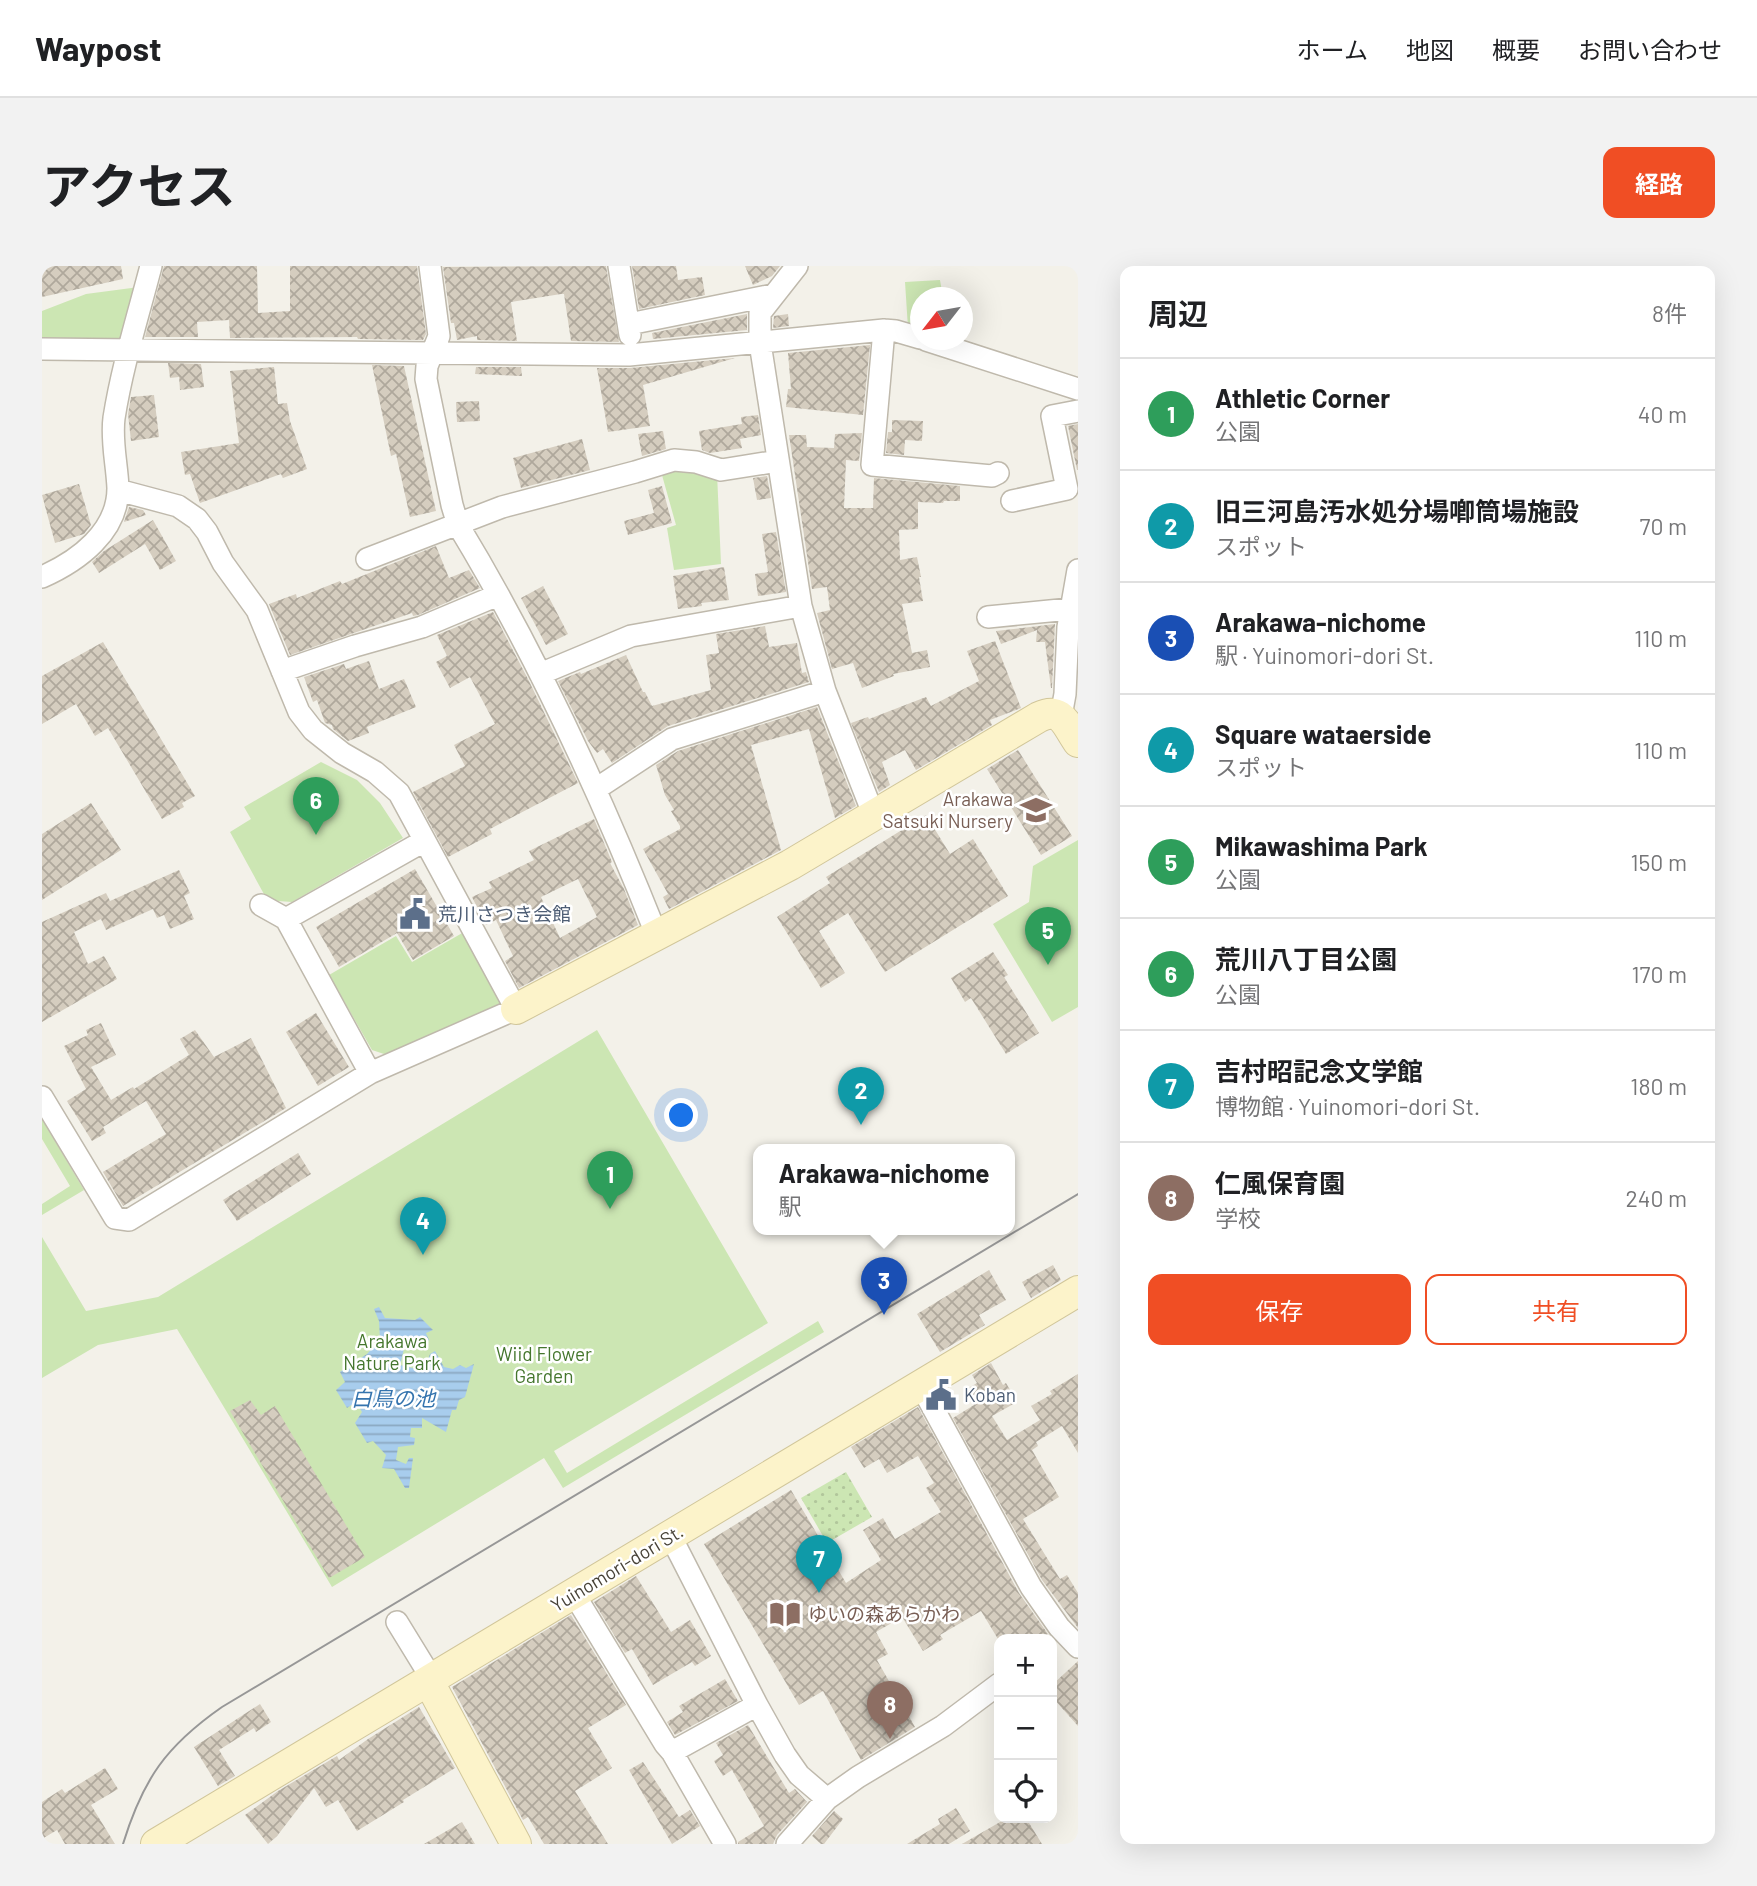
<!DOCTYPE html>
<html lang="ja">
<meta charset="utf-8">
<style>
body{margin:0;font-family:Barlow,"Noto Sans JP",sans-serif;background:#f2f2f2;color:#202124}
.controls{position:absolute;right:21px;bottom:21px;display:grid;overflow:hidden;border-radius:14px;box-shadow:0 7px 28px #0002}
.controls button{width:63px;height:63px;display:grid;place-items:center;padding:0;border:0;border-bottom:2px solid #e0e0e0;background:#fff;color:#202124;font:35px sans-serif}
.compass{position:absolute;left:868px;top:21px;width:63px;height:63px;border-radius:50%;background:#fff;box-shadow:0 7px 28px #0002;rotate:239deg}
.you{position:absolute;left:640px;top:850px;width:24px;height:24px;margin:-18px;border:5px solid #fff;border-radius:50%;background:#1a73e8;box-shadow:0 0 0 10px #1a73e833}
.badge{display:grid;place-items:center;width:46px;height:46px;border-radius:50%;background:#f04e24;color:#fff;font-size:23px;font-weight:700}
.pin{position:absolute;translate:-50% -58px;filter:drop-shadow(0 2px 4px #0008)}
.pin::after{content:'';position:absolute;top:37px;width:24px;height:21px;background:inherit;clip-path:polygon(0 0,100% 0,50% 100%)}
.popup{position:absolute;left:711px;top:878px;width:262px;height:91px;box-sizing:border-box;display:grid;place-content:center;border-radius:14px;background:#fff;filter:drop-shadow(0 2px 5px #0005);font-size:23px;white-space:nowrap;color:#757577}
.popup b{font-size:26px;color:#202124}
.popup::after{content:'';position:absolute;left:50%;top:100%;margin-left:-14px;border:14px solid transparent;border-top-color:#fff}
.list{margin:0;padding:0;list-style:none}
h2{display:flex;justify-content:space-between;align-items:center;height:91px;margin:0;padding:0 28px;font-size:30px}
h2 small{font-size:23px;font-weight:400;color:#757577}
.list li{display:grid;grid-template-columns:46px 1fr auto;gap:21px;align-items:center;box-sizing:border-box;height:112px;padding:0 28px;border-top:2px solid #e0e0e0}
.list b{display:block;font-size:26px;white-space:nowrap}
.list p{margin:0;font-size:23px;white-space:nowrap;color:#757577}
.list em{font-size:23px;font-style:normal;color:#757577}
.actions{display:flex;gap:14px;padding:21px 28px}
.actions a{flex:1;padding:16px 0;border:2px solid #f04e24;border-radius:14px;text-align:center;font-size:24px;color:#f04e24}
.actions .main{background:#f04e24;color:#fff}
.icon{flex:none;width:38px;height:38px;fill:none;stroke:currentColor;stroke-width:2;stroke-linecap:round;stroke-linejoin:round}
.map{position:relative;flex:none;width:1036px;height:1578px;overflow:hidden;border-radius:14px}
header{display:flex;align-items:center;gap:42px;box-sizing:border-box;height:98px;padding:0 35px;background:#fff;border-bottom:2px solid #e0e0e0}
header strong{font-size:33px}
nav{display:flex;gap:38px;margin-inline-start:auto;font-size:24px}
.intro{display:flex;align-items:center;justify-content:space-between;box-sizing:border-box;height:168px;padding:0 42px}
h1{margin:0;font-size:49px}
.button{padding:18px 32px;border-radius:14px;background:#f04e24;color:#fff;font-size:24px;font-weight:700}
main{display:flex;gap:42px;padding:0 42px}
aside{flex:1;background:#fff;border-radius:14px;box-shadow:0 7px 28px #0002}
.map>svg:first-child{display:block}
.grass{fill:url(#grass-dots)}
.green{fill:#cce6b3}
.water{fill:url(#water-rules)}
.building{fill:url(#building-cross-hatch);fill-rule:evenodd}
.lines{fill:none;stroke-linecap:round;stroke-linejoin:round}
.street-casing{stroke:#bfb9ac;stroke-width:24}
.secondary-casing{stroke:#d1c69a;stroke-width:32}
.street{stroke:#fff;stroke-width:21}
.secondary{stroke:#fcf3ca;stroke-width:30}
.tram{stroke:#979797;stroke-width:2}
.labels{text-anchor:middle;stroke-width:5;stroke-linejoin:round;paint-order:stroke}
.education-label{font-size:19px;fill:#785e54;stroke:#fff;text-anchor:end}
.service-label{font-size:19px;fill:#4e5e75;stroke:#fff;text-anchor:start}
.park-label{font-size:19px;fill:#44762d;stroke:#fff}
.street-label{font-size:19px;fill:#474237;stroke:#fff}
.water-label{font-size:21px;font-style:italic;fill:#3574ae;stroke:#fff}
</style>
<header>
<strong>Waypost</strong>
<nav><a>ホーム</a><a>地図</a><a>概要</a><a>お問い合わせ</a></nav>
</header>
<div class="intro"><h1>アクセス</h1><a class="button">経路</a></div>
<main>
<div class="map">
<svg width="1036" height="1578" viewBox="0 0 1036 1578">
<defs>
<pattern id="grass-dots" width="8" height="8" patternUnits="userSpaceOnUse" patternTransform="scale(1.75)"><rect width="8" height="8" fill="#cce6b3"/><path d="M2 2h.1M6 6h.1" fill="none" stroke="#b1c69b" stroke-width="1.8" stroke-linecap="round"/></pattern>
<pattern id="water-rules" width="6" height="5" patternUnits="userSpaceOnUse" patternTransform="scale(1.75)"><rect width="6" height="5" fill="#a8cded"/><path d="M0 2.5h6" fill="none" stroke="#8ba8c1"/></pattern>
<pattern id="building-cross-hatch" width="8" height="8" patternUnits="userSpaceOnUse" patternTransform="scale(1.75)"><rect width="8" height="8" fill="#d5cdbf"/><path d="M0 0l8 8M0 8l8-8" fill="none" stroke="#afa89c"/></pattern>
</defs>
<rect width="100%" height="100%" fill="#f3f1e9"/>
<path class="grass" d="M804 1206 830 1251 785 1277 759 1232Z"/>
<path class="green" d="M898 14 901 31 878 32V66L866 62 863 16Z
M97 21 81 75 0 79V45L44 28Z
M618 202 675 207 679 298 632 304 625 262 634 259Z
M279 496 315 514 338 537 361 572 250 636 236 635 223 630 188 566 209 553 202 541Z
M1036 574V741L1010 756 951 658 987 636 991 600Z
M422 666 460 732 457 743 345 789 330 784 287 709 354 670 370 696Z
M555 764 726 1057 512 1185 525 1207 776 1055 782 1066 521 1222 502 1192 290 1321 135 1063 56 1079 0 1112V971L44 1045 116 1031Z
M0 853 42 924 0 949V938L28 920 0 873Z"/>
<path class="water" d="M337 1041 343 1052 373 1054 378 1051 391 1064 384 1067 387 1074 381 1079 364 1075 358 1099 382 1105 388 1088 393 1085 402 1101 411 1103 418 1099 424 1102 432 1098 423 1131 417 1134 414 1144H410L404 1166 380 1152V1162H369L368 1171 373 1172 372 1179 356 1181 354 1194 364 1198 367 1192H371L367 1222H363L352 1203 340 1202 344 1189 331 1175 325 1177 313 1157 320 1146 317 1141 311 1138 305 1142 294 1124 303 1116 298 1106 325 1088 338 1074 337 1055 332 1043Z"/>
<path class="building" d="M0 0H79L81 13 0 31Z
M122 0H215L216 47 248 45V0H375L384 68 381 74 316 73 315 71 188 72 187 54 155 56 156 71H103Z
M564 0 577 76 529 75 522 28H519L469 36 475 75 435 74V70L415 74 412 57H409L401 1Z
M590 0H634L636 14 660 11 663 29 597 43Z
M703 0H738L730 10 711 19Z
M705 48V64L611 73 610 67Z
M746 48 747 60 731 62 732 50Z
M828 79 821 149 744 141 746 123H749L746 87Z
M693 92 601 119 608 160 566 166 555 102H588Z
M126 97 159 98 162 121 138 124 137 111 128 112Z
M330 99 362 100 394 245 368 251 354 188 349 190Z
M232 101 236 138 245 137 248 155 265 203 241 212 239 208 158 237 148 208 143 209 139 186 197 177 188 105Z
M434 101H479L480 110 433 108Z
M112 129 117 171 89 175 86 148 89 131Z
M437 135 438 155 415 156 414 136Z
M716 149 719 169 698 173 700 182 668 187 660 184 657 165 700 158 699 151Z
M850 154 881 155 880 175 863 174 862 189 844 187 846 166H850Z
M1036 158V204H1035L1026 160Z
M621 165 624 183 600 190 596 168Z
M820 167 817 195 804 194 802 242H831L832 212 918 220V235H902L901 237 876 236V263L857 264 858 294 875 291 879 311H877L881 335 860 338 870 387 885 384 888 401 851 408 852 410 820 422 811 397 790 403 775 347 788 344 785 321 770 323 747 169H764L765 181 792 182 793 168Z
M540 173 548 204 479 222 471 192Z
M725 210 729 232 715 234 711 212Z
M37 218 49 259 42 268 13 277 0 229Z
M620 220 630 257 586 269 582 255 612 247 606 224Z
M87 241 101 244 104 249 82 256Z
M111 254 134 295 118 304 103 278 57 307 50 296 62 285Z
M734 266 744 326 716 330 713 308 726 306 720 268Z
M394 280 407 312 427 304 438 322 376 349 371 350 370 347 248 389 227 338 254 328 255 332 298 315 300 318Z
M682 301 687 334 659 337 660 340 636 343 631 310Z
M501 320 526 368 504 379 479 332Z
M451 346 487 415 536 517 448 563 450 568 406 591 371 526 423 500 412 479 453 458 428 411 408 422 394 396 405 390 395 369Z
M1013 358 1010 422H1009L1003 376H994L995 364 959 378 954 365Z
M723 360 727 381 755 377 760 407 764 406 767 416 626 460 570 497 561 483 555 487 546 475 516 415 538 406 539 408 584 389 601 426H603L610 440 669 424 664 389 677 387 674 368Z
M953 375 979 442 948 454 950 459 874 504 863 484 840 496 848 519 837 526 809 457 826 451 827 453 884 431 889 440 937 415 925 385Z
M61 376 153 530 140 537 142 541 120 553 66 462 53 470 34 438 0 458V410Z
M327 395 337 423 362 413 374 441 325 461 327 467 306 475 291 463 290 459 283 457 275 434 271 436 262 411 302 398 304 403Z
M775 441 814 540 793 552 767 463 709 479 739 584 627 643 621 631 626 628 601 583 638 563V560L629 545 632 544 623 529 614 499 636 485Z
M976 484 1030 570 999 589 945 503Z
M49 537 79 584 0 634V568Z
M884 549 908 588 931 573 966 630 843 706 806 647 777 665 803 707 779 722 735 651 788 617 784 611Z
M552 553 570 596 568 597 582 623 596 659 477 722 463 695 471 690 454 654 444 659 430 631 450 622 447 616 492 594 487 585ZM536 613 555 651 518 672 499 631Z
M373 603 412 670 371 694 355 667 297 701 274 661Z
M137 604 148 627 142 630 152 653 128 663 122 649 115 652 111 643 64 664 59 653 32 666 46 698 62 690 75 713 0 756V656L64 627 68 635Z
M951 686 966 709 962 711 997 767 964 788 929 732 923 736 909 712Z
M274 747 307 801 276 820 244 766Z
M59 757 74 789 49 801 69 834 91 821 92 823 147 789 138 773 153 764 172 791 209 772 244 842 81 940 61 906 124 868 104 835 61 861 64 867 50 875 25 835 44 823 22 780 46 769 44 764Z
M256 887 269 908 195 955 181 934Z
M1011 999 1019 1014 989 1032 980 1016Z
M947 1004 964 1034 937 1049 943 1059 898 1086 875 1048Z
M949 1097 961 1119 964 1117 975 1136 950 1150 965 1174 998 1154 989 1140 1010 1128 1008 1125 1036 1108V1187L1020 1160 994 1176 996 1180 990 1184 1017 1231 981 1253 1018 1313 1025 1309 1036 1327V1362L1000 1314 911 1152 932 1139 923 1124 935 1117 930 1109Z
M208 1134 219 1149 233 1140 323 1291 287 1312 188 1145Z
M876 1141 977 1327 1006 1368 997 1373H956L939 1345 898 1369 901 1373 881 1385 860 1351 834 1366 846 1388 835 1394 873 1461 819 1494 781 1425 757 1439 662 1278 749 1224 804 1317 839 1294 821 1264 841 1252 853 1273 899 1246 884 1222 892 1217 876 1190 845 1207 837 1193 822 1202 809 1181Z
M594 1310 629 1366 648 1354 669 1390 653 1400 650 1396 611 1419 590 1383 583 1387 552 1336Z
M529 1349 584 1439 546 1462 570 1502 533 1525 566 1578H502L486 1551 481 1554 410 1421Z
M1036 1395V1460L1010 1431V1419Z
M683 1413 696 1435 633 1469 625 1456 641 1446 637 1440Z
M218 1438 229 1456 214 1466 212 1462 177 1484 193 1510 176 1520 152 1481Z
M377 1441 413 1502 361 1534 362 1536 315 1565 296 1534 284 1541 272 1522 235 1570 226 1578 203 1549 236 1525 295 1490 297 1494 326 1473Z
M706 1459 747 1527 753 1523 765 1536 735 1569 731 1578H696V1576L722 1560 690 1504 681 1510 672 1495 681 1489 674 1477Z
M601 1496 637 1551 648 1544 658 1560 630 1578 587 1504Z
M63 1502 76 1523 49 1539 73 1578H23L15 1564 0 1573V1536L20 1523 23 1527Z
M914 1542 928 1565 907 1578H865L898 1558 896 1553Z
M792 1545 801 1553 782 1578H779L770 1570Z
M965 1552H984L1000 1578H920Z
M420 1556 433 1578H382Z"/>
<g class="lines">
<defs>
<path id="street" d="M388 0 397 70 385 100 384 113 410 239 416 259C495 389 559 529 615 670
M577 0 588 69
M755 0 718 47V77L759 340 783 425 832 550
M587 58 731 29
M842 64 830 199 950 210 956 207
M884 74 1036 123
M0 83 587 89 842 64 854 65 878 72
M970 235 1025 223 1010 150 1036 145
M325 293 460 241 593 206 632 194 654 196 679 204 736 195
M0 311C36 295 76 266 76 222 75 198 69 175 72 152 80 101 96 50 109 0
M946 351 1028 343
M240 405 313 380 380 361 456 329
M498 408 589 370 759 340
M1019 450 1023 428 1026 361 1036 304
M554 523 630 473 783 425
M219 639 244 653
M328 807 244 653 382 575
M0 831 73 952 87 954 328 807 474 743 357 527 333 506 300 487 271 464 257 446 215 344 181 297 165 266 155 253 136 240 76 224
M879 1120 989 1321 1017 1361 1036 1381
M629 1271 715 1439 630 1486
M532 1328 623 1478 630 1486 683 1578
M355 1356 390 1413
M715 1439 743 1489 757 1509 785 1533
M745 1578 785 1533 816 1511 901 1460 957 1418"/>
<path id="secondary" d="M474 743 748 599 997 451C1020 440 1024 459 1036 476
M387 1416 474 1578
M114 1578 1036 1025"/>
</defs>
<use href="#street" class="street-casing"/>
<use href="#secondary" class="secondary-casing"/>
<use href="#street" class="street"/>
<use href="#secondary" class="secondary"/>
<path class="tram" d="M81 1578C101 1513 124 1480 180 1441L1036 928"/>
</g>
<defs>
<symbol id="school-bare" viewBox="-9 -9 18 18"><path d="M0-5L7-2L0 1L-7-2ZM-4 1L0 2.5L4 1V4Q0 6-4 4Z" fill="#8d6e63" stroke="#fff" stroke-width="2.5" paint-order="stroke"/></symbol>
<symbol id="civic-bare" viewBox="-9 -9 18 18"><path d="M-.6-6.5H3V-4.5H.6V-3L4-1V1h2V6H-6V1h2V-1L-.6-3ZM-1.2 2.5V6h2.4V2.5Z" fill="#5c6f8a" stroke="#fff" stroke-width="2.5" paint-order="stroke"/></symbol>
<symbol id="library-bare" viewBox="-9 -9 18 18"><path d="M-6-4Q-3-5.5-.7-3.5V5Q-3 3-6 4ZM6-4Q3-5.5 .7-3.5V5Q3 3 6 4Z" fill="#8d6e63" stroke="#fff" stroke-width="2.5" paint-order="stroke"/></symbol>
</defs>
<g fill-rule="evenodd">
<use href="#school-bare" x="972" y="522" width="44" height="44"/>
<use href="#civic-bare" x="351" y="626" width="44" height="44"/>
<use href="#civic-bare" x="877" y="1107" width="44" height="44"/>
<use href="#library-bare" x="721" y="1326" width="44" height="44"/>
</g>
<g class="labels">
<g class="education-label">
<text x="971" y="540">Arakawa<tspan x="971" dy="22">Satsuki Nursery</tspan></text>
<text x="766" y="1355" text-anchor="start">ゆいの森あらかわ</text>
</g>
<g class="service-label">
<text x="396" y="655">荒川さつき会館</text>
<text x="922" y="1136">Koban</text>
</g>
<g class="park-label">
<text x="350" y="1082">Arakawa<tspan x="350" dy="22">Nature Park</tspan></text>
<text x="502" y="1095">Wiid Flower<tspan x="502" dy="22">Garden</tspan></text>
</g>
<g class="street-label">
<text transform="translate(575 1302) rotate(-31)" y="7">Yuinomori-dori St.</text>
</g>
<g class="water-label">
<text x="351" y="1140">白鳥の池</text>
</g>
</g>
</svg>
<div class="controls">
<button>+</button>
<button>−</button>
<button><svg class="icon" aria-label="locate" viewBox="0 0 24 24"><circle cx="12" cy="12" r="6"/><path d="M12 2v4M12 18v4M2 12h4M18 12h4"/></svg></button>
</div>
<svg class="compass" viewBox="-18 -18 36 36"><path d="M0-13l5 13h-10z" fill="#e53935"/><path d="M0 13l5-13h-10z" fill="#757577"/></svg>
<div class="you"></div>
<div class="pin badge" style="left:568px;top:943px;background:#2e9e5b">1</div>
<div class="pin badge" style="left:819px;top:859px;background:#0f9aa8">2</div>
<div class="pin badge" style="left:842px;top:1049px;background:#1a4fb4">3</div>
<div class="popup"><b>Arakawa-nichome</b>駅</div>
<div class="pin badge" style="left:381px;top:989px;background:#0f9aa8">4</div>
<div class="pin badge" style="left:1006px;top:699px;background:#2e9e5b">5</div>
<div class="pin badge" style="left:274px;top:569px;background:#2e9e5b">6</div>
<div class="pin badge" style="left:777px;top:1327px;background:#0f9aa8">7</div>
<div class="pin badge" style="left:848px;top:1473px;background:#8d6e63">8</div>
</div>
<aside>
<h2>周辺<small>8件</small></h2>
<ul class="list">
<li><span class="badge" style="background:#2e9e5b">1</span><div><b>Athletic Corner</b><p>公園</p></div><em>40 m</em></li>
<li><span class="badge" style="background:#0f9aa8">2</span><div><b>旧三河島汚水処分場喞筒場施設</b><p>スポット</p></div><em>70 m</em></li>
<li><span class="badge" style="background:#1a4fb4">3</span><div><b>Arakawa-nichome</b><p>駅 · Yuinomori-dori St.</p></div><em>110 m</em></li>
<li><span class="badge" style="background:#0f9aa8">4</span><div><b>Square wataerside</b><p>スポット</p></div><em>110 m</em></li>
<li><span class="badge" style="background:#2e9e5b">5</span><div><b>Mikawashima Park</b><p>公園</p></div><em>150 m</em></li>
<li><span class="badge" style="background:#2e9e5b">6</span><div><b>荒川八丁目公園</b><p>公園</p></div><em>170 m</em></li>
<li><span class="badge" style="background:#0f9aa8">7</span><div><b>吉村昭記念文学館</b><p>博物館 · Yuinomori-dori St.</p></div><em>180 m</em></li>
<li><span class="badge" style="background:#8d6e63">8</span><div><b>仁風保育園</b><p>学校</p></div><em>240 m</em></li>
</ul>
<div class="actions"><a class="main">保存</a><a>共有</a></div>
</aside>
</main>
